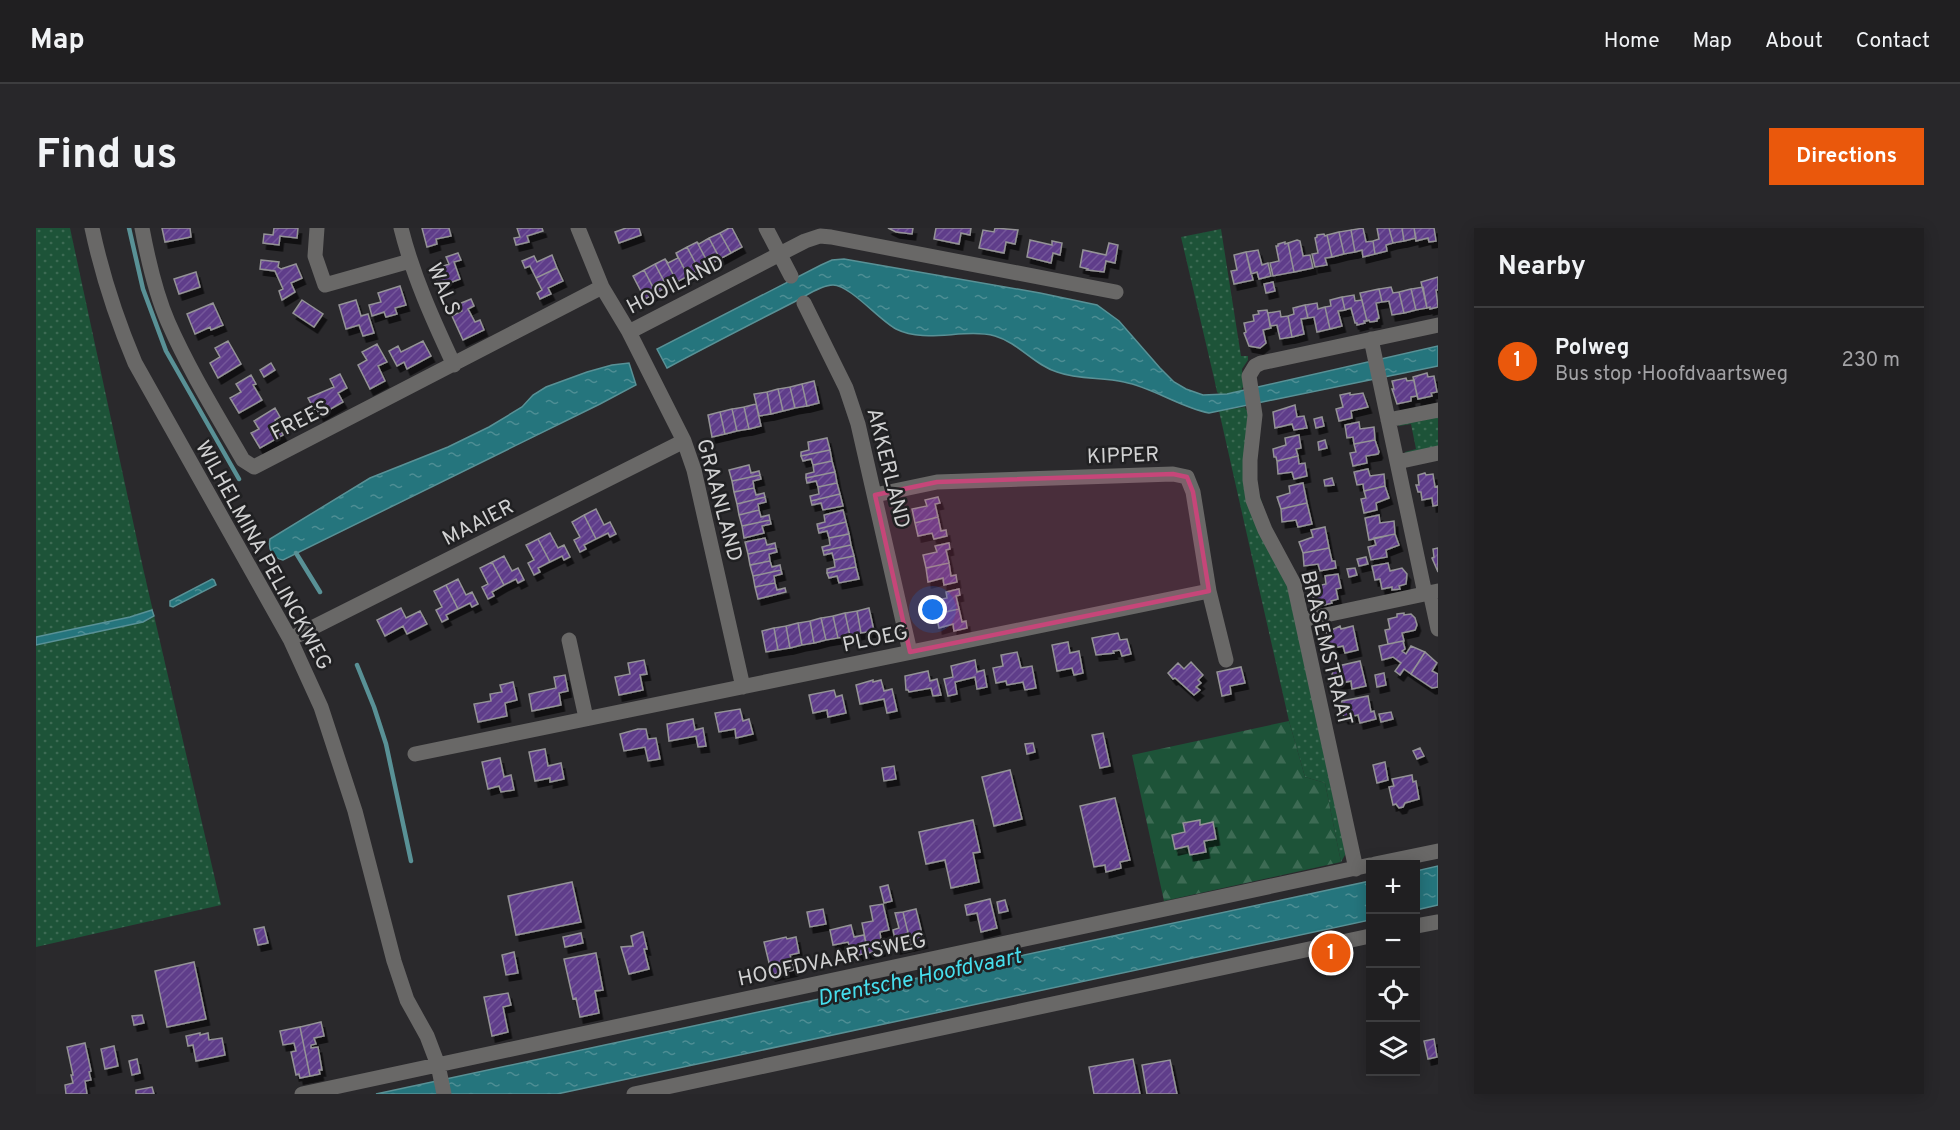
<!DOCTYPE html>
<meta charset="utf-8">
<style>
body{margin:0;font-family:Overpass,sans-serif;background:#28272a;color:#f1f3f6}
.controls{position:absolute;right:18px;bottom:18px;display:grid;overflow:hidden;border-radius:0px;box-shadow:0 3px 15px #0003}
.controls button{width:54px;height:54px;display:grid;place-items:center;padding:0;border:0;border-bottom:2px solid #3d3d3f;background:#201f21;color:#f1f3f6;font:30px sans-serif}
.you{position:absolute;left:897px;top:382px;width:21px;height:21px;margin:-15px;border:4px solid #fff;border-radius:50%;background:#1a73e8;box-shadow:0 0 0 9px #1a73e833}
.badge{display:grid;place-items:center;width:39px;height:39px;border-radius:50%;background:#ea580c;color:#fff;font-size:20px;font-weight:700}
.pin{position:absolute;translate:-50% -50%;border:3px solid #fff;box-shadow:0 2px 6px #0006}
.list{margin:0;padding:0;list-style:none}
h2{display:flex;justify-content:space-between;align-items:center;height:78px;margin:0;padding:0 24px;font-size:26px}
h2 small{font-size:20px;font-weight:400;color:#a2a2a5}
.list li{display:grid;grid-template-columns:39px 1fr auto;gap:18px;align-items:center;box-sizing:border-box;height:108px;padding:0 24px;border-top:2px solid #3d3d3f}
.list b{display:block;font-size:22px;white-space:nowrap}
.list p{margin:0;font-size:20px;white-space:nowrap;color:#a2a2a5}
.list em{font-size:20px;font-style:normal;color:#a2a2a5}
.icon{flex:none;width:33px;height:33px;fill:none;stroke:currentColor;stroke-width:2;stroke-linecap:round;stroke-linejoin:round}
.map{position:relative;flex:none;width:1402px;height:866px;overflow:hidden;border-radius:0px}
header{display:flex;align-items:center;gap:36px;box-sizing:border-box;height:84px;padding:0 30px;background:#201f21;border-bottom:2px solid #3d3d3f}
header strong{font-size:28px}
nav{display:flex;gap:33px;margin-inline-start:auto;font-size:21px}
.intro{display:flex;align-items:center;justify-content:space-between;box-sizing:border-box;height:144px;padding:0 36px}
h1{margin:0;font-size:42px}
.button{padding:15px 27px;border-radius:0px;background:#ea580c;color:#fff;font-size:21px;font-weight:700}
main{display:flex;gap:36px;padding:0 36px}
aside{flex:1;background:#201f21;border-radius:0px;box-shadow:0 3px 15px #0003}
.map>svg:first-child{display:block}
.grass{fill:url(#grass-dots)}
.forest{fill:url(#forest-firs)}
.water{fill:url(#water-ripples);stroke:#599196;stroke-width:1.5}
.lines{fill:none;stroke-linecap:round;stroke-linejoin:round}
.stream{stroke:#599196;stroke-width:4.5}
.building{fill:url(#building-hatch);stroke:#949396;stroke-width:1.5;filter:url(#shadow)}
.minor{stroke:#696867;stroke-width:15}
.marked{fill:#c64679;fill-opacity:0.2;stroke:#c64679;stroke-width:4.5;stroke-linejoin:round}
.labels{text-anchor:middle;stroke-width:5;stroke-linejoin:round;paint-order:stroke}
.street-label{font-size:21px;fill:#d1d1d2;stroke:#202022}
.water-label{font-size:22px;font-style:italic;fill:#46deed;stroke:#202022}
</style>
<header>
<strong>Map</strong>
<nav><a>Home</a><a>Map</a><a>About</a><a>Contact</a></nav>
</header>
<div class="intro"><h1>Find us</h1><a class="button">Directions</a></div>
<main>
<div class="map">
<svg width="1402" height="866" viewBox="0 0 1402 866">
<defs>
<pattern id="grass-dots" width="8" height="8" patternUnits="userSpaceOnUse" patternTransform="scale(1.5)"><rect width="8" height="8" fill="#1d5338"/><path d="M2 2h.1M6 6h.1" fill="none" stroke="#3d6b54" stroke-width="1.8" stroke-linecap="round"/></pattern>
<pattern id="forest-firs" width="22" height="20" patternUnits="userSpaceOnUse" patternTransform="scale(1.5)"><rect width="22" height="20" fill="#1d5338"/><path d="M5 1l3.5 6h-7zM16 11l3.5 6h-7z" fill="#3d6b54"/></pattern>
<pattern id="water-ripples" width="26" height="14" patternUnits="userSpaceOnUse" patternTransform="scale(1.5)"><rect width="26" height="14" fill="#25757d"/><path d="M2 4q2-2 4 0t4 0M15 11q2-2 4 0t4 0" fill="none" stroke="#4e8e94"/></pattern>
<pattern id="building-hatch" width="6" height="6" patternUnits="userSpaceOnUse" patternTransform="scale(1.5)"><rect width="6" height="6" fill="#5e3c8a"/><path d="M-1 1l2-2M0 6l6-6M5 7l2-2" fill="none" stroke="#74579a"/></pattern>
<filter id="shadow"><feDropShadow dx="3.5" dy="6" stdDeviation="0" flood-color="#0009"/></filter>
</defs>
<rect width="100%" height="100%" fill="#2a292c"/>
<path class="grass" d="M0 0H34L107 340 185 677 0 719V417L107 394 113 392 116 382 94 389 0 409Z
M1185 1 1205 128H1212V132L1206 141 1208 159 1206 160V163L1184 167 1181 164 1178 150 1145 9Z
M1209 179 1210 182H1213L1209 223 1253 357 1309 620V627L1305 634 1289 555 1269 549 1253 493 1183 183Z
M1402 186V221L1370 228 1369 224 1380 221 1375 196 1363 198 1362 194Z"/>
<path class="forest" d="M1253 493 1269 549 1289 555 1305 634 1128 673 1096 527Z"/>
<path class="water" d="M808 31 1004 65 1061 77 1083 93 1124 140 1138 154 1150 161 1167 167 1191 166 1402 118V138L1173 185C1143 179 1118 160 1088 154 1066 149 1043 152 1021 144 998 137 983 115 959 108 927 100 890 116 860 101 844 93 814 57 797 57 785 57 770 68 760 73 717 95 674 117 631 140L621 121 785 37 796 32Z
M593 135 600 157 564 176 247 332C236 330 232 321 234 311L334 250 412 219 453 199 486 179 497 167 510 159 551 144 576 137Z
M176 351 178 352 180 357 137 379 134 378V373Z
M116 382 118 388 107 394 0 417V409L94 389Z
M1402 638V677L1380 682V643Z
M1334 653V692L521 866H340Z"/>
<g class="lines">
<path class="stream" d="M93 0 107 61 130 123 203 251
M260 325 284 364
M321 437 338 479 350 516 375 633"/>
</g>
<path class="building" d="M126 0H154L155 9 129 14Z
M238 0H262L261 10 244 8 243 17 227 15 228 6 237 7Z
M386 0H413L415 8 400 11 401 16 391 19Z
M481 0H506L507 3 491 8 493 14 480 17 478 10 484 9Z
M590 0H603L605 7 583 15 579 4Z
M693 0H696L706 19 695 25 684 5Z
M852 0H877L876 6 860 4Z
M900 0H935L934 7 925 5 923 16 898 11Z
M959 0 982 2 979 16 970 14 968 25 943 20 947 2 958 4Z
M1327 0 1330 14 1337 13 1339 26 1327 29 1326 22 1319 24 1315 2Z
M1341 0H1353L1357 15 1350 17 1351 23 1339 26 1337 13 1343 11Z
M1353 0H1366L1368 13 1357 15Z
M1366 0H1378L1380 10 1368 13Z
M1378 0H1398L1400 13 1393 14 1392 10 1380 13Z
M1315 2 1319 24 1308 26 1303 4Z
M1303 4 1308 26 1296 29 1291 7Z
M684 5 695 25 684 31 673 10Z
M1288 6 1289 8 1291 7 1296 29 1289 30 1291 37 1279 39 1276 26 1282 25 1279 10 1281 9V7Z
M673 10 684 31 673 37 661 14 663 16Z
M994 12 1016 17V13L1026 15 1024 27 1017 25 1015 35 991 29Z
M1261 12 1264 13 1267 28 1274 27 1277 40 1258 44 1252 15Z
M661 14 673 37 663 42 651 19Z
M1249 14V16L1252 15 1258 44 1237 48 1234 35 1243 33 1240 18H1242V16Z
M1073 15 1082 17 1079 35 1070 33 1068 44 1051 42 1052 41 1044 39 1047 22 1070 27Z
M651 19 663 42 652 48 640 25Z
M1222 22 1226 37 1232 35 1235 48 1223 51 1221 44 1215 46 1210 24Z
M1210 24 1217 52 1198 56 1195 43 1201 42 1198 27Z
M422 25 425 32 418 34 424 51 403 59 397 42 413 36 410 29Z
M640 25 652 48 641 54 629 31 632 35 642 30Z
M516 27 521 40 500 50 494 38 489 40 486 33 498 28 501 34Z
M629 31 641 54 631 59 619 36Z
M225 32 243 34 242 39 245 41 260 36 266 50 255 55 259 64 246 72 243 63 247 61 239 43 224 41Z
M619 36 631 59 620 65 608 42Z
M521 40 527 53 512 60 515 66 504 71 501 65 506 62 500 50Z
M608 42 620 65 609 71 597 48Z
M160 44 164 59 143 66 138 51Z
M1402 49V62H1400L1402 79 1394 81V79L1391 80 1385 54Z
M1237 54 1239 63 1230 65 1228 56Z
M364 58 370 77 359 80 361 86 350 89 348 84 336 88 333 77 345 74 342 65Z
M1355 59 1357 65 1363 64 1368 85 1356 87 1353 73 1346 74 1343 61Z
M1387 59 1391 80 1380 82 1375 61Z
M1343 61 1346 74 1340 75 1343 90 1341 91V93L1334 94 1333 92 1331 93 1324 65Z
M1375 61 1380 82 1368 85 1363 64Z
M1318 67 1319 73 1326 72 1331 93H1328L1329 95 1321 97V95H1319L1315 80 1309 82 1306 69Z
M1306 69 1309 82 1302 83 1306 98 1294 101 1289 79 1295 78 1294 72Z
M435 71 438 78 432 81 439 94 444 92 448 102 427 112 416 88 426 83 423 76Z
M266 72 287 86 278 99 257 85Z
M320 72 325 88 332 86 338 105 327 108 323 97 310 101 303 77Z
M177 75 187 97 175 102 174 99 159 106 151 86Z
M1281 75 1282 81 1289 79 1294 101 1281 104 1278 89 1272 90 1269 77Z
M1269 77 1272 90 1265 91 1268 106 1256 109 1252 88 1258 86 1257 80Z
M1231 82 1235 100 1227 102 1230 115 1224 120 1213 118 1208 105 1210 104 1208 95 1218 93 1217 87 1223 86 1222 83Z
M1244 83 1245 89 1252 88 1256 109 1244 111 1241 97 1234 98 1232 85Z
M192 113 205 136 182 150 174 135 184 129 179 120Z
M387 113 395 128 371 141 368 134 361 138 353 123 362 118 365 124Z
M341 116 351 134 342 138 349 153 334 161 322 137 331 132 326 124Z
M235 135 239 142 228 149 224 142Z
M1391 145 1392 149 1398 148 1401 164 1395 165 1396 168 1382 171 1377 149Z
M304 146 311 160 302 165 307 174 284 187 280 180 278 181 272 170 298 159 294 151Z
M215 147 220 156 217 157 226 172 203 185 194 170 205 164 200 156Z
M1370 150 1371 153 1378 152 1381 168 1375 169V173L1361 176 1356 161H1358L1356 153Z
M778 153 783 175 771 178 766 156Z
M766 156 771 178 759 180 754 159Z
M754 159 759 180 747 183 742 161Z
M742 161 747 183 735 186 731 164Z
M731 164 735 186 723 188 718 166Z
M1314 165V167L1327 165 1332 179 1315 183 1316 190 1303 193 1300 181 1307 179 1304 167Z
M720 176 725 198 713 201 708 179Z
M1259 177 1261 189 1268 188 1271 200 1258 202 1256 196 1239 200 1237 184Z
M708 179 713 201 701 203 696 181Z
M239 180 244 189 239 192 247 207 224 220 215 205 223 201 218 193Z
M696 181 701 203 689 206 684 184Z
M684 184 689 206 676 209 672 187Z
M1286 189 1288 198 1280 200 1278 191Z
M1323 194 1324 201 1338 199 1339 212 1318 216 1317 209 1311 210 1309 197Z
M1263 207 1265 220 1260 221 1262 228 1241 233 1240 229H1238L1237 221 1250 217 1249 210Z
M791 210 794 222 765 228V224L773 222 772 214Z
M1289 212 1291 220 1283 222 1282 214Z
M1339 212 1343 224 1342 226 1330 228 1331 235 1317 238 1314 225 1320 224 1318 216Z
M794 222 796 233 777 237 775 231 767 233 765 228Z
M1262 228 1263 236 1269 235 1271 248 1258 251 1256 244 1242 246 1241 233Z
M796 233 799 244 770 250V246L778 244 777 237Z
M713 237 715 245 723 243 724 247 696 253 693 242Z
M1332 241 1334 248 1348 246 1349 258 1328 263 1327 256 1321 257 1318 244Z
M799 244 801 255 782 259 780 253 771 255 770 250Z
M1389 245 1390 247 1397 246 1399 259 1402 258V277L1397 278 1396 270 1386 272 1385 264H1382L1380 257H1383L1382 247Z
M724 247 725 251 717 253 718 260 698 264 696 253Z
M1296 250 1298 257 1289 258 1288 252Z
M801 255 804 266 775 273 774 268 783 266 782 259Z
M1267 255 1271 275 1245 281 1241 269 1254 265 1253 258Z
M1349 258 1353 270 1340 275 1341 282 1328 285 1325 271 1330 270 1328 263Z
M718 260 720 267 728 265 729 269 701 276 698 264Z
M804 266 807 278 787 282 785 275 776 277 775 273Z
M729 269 730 274 722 276 723 282 703 287 701 276Z
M902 269 904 275 899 276 902 289 879 295 876 281 891 278 889 272Z
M1271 275 1276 296 1262 299 1260 292 1246 294 1245 281Z
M560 281 568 297 574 294 580 306 574 309 572 305 560 311 548 287Z
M723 282 725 289 733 287 734 292 706 298 703 287Z
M807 282 810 294 782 301 781 296 789 294 788 287Z
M548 287 560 311 548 317 550 321 544 324 538 312 544 309 536 294Z
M1343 287 1344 295 1358 293 1359 306 1333 312 1329 290Z
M902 289 905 303 910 302 911 308 898 311 896 305 882 308 879 295Z
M734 292 735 296 726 298 728 305 708 310 706 298Z
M810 294 813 306 793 310 791 303 783 305 782 301Z
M1289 299 1293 320 1267 325 1263 314 1277 309 1275 302Z
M514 305 522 320 528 317 534 329 528 332 526 328 514 334 502 311Z
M813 306 815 317 787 323 786 319 794 317 793 310Z
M1359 306 1363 317 1350 322 1351 329 1335 332 1332 319 1340 317 1338 310Z
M729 310 731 317 739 315 740 320 712 326 709 314Z
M502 311 514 334 502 340 504 344 498 347 492 335 498 332 490 317Z
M913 315 914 321 910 322 913 335 890 340 887 327 901 324 899 318Z
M815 317 818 328 798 332 796 325 788 327 787 323Z
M740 320 741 324 733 326 734 333 714 337 712 326Z
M1293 320 1296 333H1299L1300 340 1284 343 1282 336 1268 338 1267 325Z
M1402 320V344L1396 330 1398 329 1397 321Z
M468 328 476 343 482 340 488 352 482 355 480 351 468 357 456 334Z
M818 328 820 339 791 345V341L799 339 798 332Z
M1330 329 1332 336 1323 338 1321 331Z
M734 333 736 339 744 337 745 342 717 348 714 337Z
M456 334 468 357 456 364 458 368 452 371 446 359 452 356 444 340Z
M913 335 915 348 920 347 921 354 908 357 907 350 892 354 890 340Z
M1352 335 1354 343 1366 340 1371 346 1370 356 1363 358 1364 361 1356 362V359L1346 361 1344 351 1339 352 1336 338Z
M820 339 823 351 803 355 801 348 793 350 791 345Z
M1319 340 1321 347 1313 349 1311 341Z
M745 342 746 346 738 348 739 355 719 359 717 348Z
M1302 346 1305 360 1300 361 1302 371 1295 373 1296 375 1288 377V374L1281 376 1276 367 1277 359 1290 356 1289 348Z
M422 351 430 367 436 364 442 376 436 379 434 375 422 381 410 357Z
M739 355 741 362 749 360 750 364 722 371 719 359Z
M410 357 422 381 410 387 412 391 406 394 400 382 406 379 398 363Z
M923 361 924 367 920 368 923 381 900 386 897 373 911 370 910 364Z
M365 380 370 390 384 383 391 396 371 406 367 398 349 408 341 392Z
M833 380 838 403 825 405 821 383Z
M923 381 926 394 930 393 931 400 918 403 917 396 903 400 900 386Z
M821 383 825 405 814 408 809 385Z
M809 385 814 408 802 410 797 388Z
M1368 385V387L1375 386 1379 390 1381 397 1379 402 1366 405 1368 413 1352 416 1349 402 1354 401 1352 391 1361 389V386Z
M797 388 802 410 790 412 785 390Z
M785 390 790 412 778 415 774 393Z
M774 393 778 415 766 417 762 395Z
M762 395 766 417 754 420 750 398Z
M750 398 754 420 742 422 738 400Z
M1304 398 1305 401 1317 398 1322 422 1309 425 1307 418 1294 421 1291 417 1289 412 1291 404Z
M738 400 742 422 730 424 726 403Z
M1082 405 1084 412 1091 411 1095 426 1086 428 1084 422 1077 423 1078 425 1060 427 1056 410Z
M1367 413 1369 421 1366 423 1370 426 1375 418 1389 424 1375 446 1368 441 1364 447 1359 443 1365 435 1357 429 1346 432 1343 418Z
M1032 414 1034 425 1043 423 1047 445 1038 447 1036 440 1021 443 1016 417Z
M981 424 985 440 996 438 1000 460 989 462 987 454 971 457 970 453 960 455 957 440 967 438 965 427Z
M1389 424 1401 435 1396 443 1402 446V459L1396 460 1375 446Z
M608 432 611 446 604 447 607 462 583 467 579 449 594 446 592 435Z
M939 432 941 444 948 442 951 459 941 461 939 449 919 454 921 466 912 468 908 451 917 449 915 438Z
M1324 433 1330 458 1316 461 1315 453 1302 456 1298 452 1296 447 1298 439Z
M1155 434 1167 447 1162 452 1165 455 1160 459 1164 462 1158 467 1139 450 1137 451 1132 445 1142 435 1148 441Z
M1205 439 1209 455 1194 458 1195 466 1186 468 1181 444Z
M892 443 894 453 901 451 905 467 897 468 895 460 873 464 872 462H870L869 448Z
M1348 445 1350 457 1341 459 1339 447Z
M529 447 532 463 523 465 525 477 496 483 493 466 520 460 518 449Z
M837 452V454L845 452 848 463 856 461 861 483 851 485 848 471 824 476 820 457Z
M477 454 481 472 469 475 471 488 442 494 438 476 455 473 454 466 466 464 464 457Z
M798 462 800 469 806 467 810 485 792 489 791 482 777 485 773 467Z
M1332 468 1335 484 1338 483 1340 491 1324 495 1322 487 1309 490 1306 486 1304 481 1306 473Z
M704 481 707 493 713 491 717 506 700 510 699 501 683 504 679 485Z
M1355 484 1357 491 1345 494 1343 486Z
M657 491 659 502 667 500 670 518 662 519 660 508 633 513 631 496Z
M602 501H610L612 511 620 510 624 531 612 533 609 519 588 523 584 506Z
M1067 505 1074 538 1064 540 1056 507Z
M997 515 999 524 991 526 989 516Z
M1384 520 1388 528 1381 531 1377 523Z
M509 521 512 538 525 535 528 551 514 554V550L499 553 493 524Z
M464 530 468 549 475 547 478 562 465 564 463 558 452 561 446 534Z
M1349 534 1352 552 1341 555 1337 537Z
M858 538 860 551 848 553 846 540Z
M974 542 986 591 958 598 946 549Z
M1376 547 1377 554 1380 553 1383 571 1369 575 1367 579 1363 580 1360 576 1357 577 1353 559 1358 558 1356 551Z
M1079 570 1094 632 1084 634 1085 640 1070 644 1069 637 1058 639 1044 578Z
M937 592 944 624 937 625 943 654 915 660 909 632 890 636 883 604Z
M1164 592V597L1177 594 1180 611 1168 613 1170 624 1154 627 1152 618 1139 621 1136 607 1149 604 1147 595Z
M536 654 545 694 480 707 472 668Z
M852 657 856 673 848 675 844 659Z
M954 671 961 700 945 704 941 685 931 687 929 677Z
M969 672 972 683 963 685 961 674Z
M847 676 853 702 844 704 846 722 832 725 826 695 837 693 834 678Z
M787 681 790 696 774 699 771 684Z
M880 681 888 714 875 717 867 684Z
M867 684 875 717 861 720 857 702 863 700 859 685Z
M815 697 818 709 828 707 832 725 817 728 812 714 797 717 794 702Z
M228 699 232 715 222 717 218 701Z
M606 704H607L611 721H608L613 741 593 746 585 719 597 718 595 708Z
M545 705 547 715 529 719 527 709Z
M750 709 751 711 760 709 763 725 754 727 758 742 736 747 728 714Z
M478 724 482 745 470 747 466 727Z
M560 725 567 762 559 763 563 785 544 789 540 770 537 771 528 731Z
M158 734 170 791 131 799 119 743Z
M472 765 475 777 467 779 472 804 456 808 448 769Z
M106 787 108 795 98 797 96 788Z
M285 794 288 808 278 810 280 816 275 817V820L282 819 286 842H283L284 846 274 848 264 799Z
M264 799 274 848 264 850 263 846 260 847 255 824 260 823 258 815 247 817 244 803Z
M164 805V807L172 805 173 812 186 810 189 827 160 833 157 817 152 818 150 808Z
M1398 811 1401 829 1392 831 1388 813Z
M49 815 55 843 53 844 55 852 49 853 51 866H30L29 857 37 855 35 847H37L31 819Z
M78 818 82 838 69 841 65 821Z
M101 831 104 845 96 847 93 833Z
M1097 831 1104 866H1058L1053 839Z
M1134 832 1141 866H1111L1106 837Z
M116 859 118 866H100V862Z"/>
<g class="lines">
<path class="minor" d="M56 0C66 47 80 90 99 135L254 411 285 479 319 583 358 733 371 772 391 808 402 837 408 866
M106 0C112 32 119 64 132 94 153 142 181 187 207 232L218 239 566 59
M281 0 279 28 289 57 374 33
M365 0C377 48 397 92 418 137
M542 0 566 59 593 104 769 13 784 8 795 9 1080 64
M730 0 755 48
M768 75 810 160 822 196 874 424
M593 104 648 213 658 242 707 459
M1335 111 1389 366
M1352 192 1402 182
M1361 234 1402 225
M839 267 901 254 1137 246 1151 249 1157 264 1173 363 1190 432
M1394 364 1402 401
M1266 392 1402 363
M254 411 648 213
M533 412 550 490
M379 526 1173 363
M1339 636 1402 623
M1320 641 1258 356 1229 302 1217 272 1214 252V232L1219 187 1213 148 1219 138 1225 135 1402 97
M1380 698 1402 694
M266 866 1334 637
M598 866 1334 708"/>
</g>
<path class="marked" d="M1137 246 1151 249 1157 264 1173 363 874 424 839 267 901 254Z"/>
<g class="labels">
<g class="street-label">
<text transform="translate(639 56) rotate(-27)" y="7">HOOILAND</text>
<text transform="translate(408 61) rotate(67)" y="7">WALS</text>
<text transform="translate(264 192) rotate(-27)" y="7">FREES</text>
<text transform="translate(1087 227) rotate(-2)" y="7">KIPPER</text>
<text transform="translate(853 240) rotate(76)" y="7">AKKERLAND</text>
<text transform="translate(684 272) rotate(75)" y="7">GRAANLAND</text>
<text transform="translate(442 294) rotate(-27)" y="7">MAAIER</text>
<text transform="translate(228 327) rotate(61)" y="7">WILHELMINA PELINCKWEG</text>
<text transform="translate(839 410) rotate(-12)" y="7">PLOEG</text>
<text transform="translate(1291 420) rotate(76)" y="7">BRASEMSTRAAT</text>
<text transform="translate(796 731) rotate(-12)" y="7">HOOFDVAARTSWEG</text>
</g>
<g class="water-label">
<text transform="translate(883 748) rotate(-12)" y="8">Drentsche Hoofdvaart</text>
</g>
</g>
</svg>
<div class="controls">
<button>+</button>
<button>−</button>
<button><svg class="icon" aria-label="locate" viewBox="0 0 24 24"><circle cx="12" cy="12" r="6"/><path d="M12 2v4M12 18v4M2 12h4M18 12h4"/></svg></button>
<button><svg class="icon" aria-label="layers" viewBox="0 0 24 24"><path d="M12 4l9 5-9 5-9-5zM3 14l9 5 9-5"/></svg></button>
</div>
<div class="you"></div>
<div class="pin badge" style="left:1295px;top:725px">1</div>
</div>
<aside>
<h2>Nearby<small></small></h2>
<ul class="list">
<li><span class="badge">1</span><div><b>Polweg</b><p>Bus stop · Hoofdvaartsweg</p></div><em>230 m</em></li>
</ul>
</aside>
</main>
